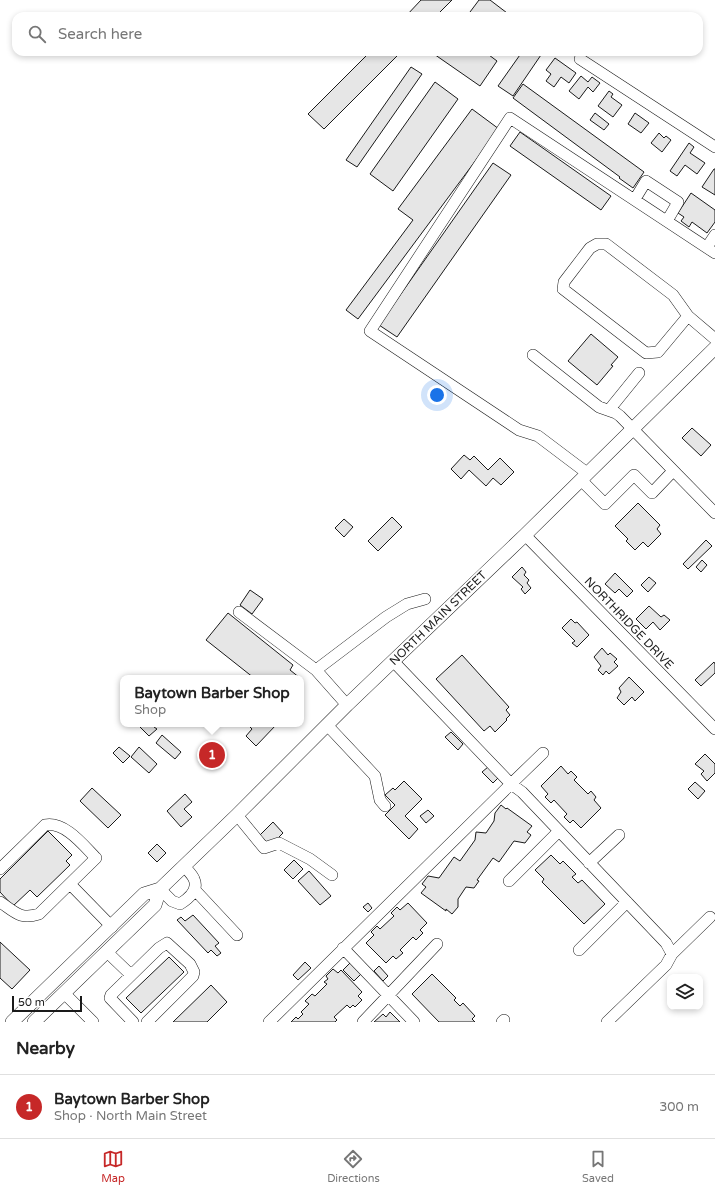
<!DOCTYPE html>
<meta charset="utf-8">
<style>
body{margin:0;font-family:"Varela Round",sans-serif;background:#f2f2f2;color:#222}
.controls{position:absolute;right:12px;bottom:12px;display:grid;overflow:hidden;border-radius:8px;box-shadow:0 2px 6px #0003}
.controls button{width:36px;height:36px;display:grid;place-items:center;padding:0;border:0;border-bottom:1px solid #e0e0e0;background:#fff;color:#222;font:20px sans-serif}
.scale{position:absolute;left:12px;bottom:10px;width:70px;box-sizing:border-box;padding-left:4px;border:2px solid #1a1a1a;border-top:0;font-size:11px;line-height:14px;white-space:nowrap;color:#1a1a1a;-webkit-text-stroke:3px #fff;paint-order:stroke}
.you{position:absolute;left:437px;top:395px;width:14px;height:14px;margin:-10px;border:3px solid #fff;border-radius:50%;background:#1a73e8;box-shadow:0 0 0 6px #1a73e833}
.badge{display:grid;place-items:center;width:26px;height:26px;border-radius:50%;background:#c62828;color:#fff;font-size:13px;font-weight:700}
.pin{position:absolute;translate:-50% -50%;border:2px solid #fff;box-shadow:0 1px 4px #0006}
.popup{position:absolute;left:120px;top:675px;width:184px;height:52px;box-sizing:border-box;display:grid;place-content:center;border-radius:8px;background:#fff;filter:drop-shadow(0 1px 3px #0005);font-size:13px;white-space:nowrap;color:#767676}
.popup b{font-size:15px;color:#222}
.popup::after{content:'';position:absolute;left:50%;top:100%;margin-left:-8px;border:8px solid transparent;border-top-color:#fff}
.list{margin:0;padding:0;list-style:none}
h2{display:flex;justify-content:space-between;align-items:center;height:52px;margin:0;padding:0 16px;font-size:17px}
h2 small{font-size:13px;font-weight:400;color:#767676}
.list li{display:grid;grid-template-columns:26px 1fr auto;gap:12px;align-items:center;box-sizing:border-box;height:64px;padding:0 16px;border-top:1px solid #e0e0e0}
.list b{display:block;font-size:15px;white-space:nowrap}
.list p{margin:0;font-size:13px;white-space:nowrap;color:#767676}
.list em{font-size:13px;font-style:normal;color:#767676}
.icon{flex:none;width:22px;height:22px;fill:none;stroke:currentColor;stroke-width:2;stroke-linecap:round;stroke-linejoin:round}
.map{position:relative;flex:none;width:715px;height:1022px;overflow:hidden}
.search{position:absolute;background:#fff;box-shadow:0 2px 6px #0003;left:12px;right:12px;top:12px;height:44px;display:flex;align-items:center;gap:10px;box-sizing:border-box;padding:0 14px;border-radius:12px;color:#767676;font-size:15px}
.sheet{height:116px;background:#fff}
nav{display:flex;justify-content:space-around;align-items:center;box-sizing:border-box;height:56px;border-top:1px solid #e0e0e0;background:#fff;font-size:11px;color:#767676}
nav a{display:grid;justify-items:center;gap:2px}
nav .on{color:#c62828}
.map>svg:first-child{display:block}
.building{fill:#e6e6e6;stroke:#1a1a1a}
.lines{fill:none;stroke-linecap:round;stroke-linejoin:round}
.minor-casing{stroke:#1a1a1a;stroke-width:12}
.major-casing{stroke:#1a1a1a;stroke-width:14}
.minor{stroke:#fff;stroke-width:11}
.major{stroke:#fff;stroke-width:13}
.labels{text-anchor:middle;stroke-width:3;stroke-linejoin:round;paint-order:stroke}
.street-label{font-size:12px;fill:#1a1a1a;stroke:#fff}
</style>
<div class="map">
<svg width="715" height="1022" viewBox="0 0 715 1022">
<rect width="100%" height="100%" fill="#fff"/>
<path class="building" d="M421 0H452L436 16H406Z
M479 0H490L511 16H467Z
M370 52H401L324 129 308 114Z
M431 52H485L497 61 480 86Z
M522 52H543L513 96 498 86Z
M555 58 576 73 569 83 561 77 554 87 546 81 551 74 546 70Z
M411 67 422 74 357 167 346 160Z
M581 76 588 82 592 77 600 83 593 92 588 87 579 99 569 91Z
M435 82 458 99 393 191 370 174Z
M523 84 644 172 633 188 619 178 620 177 513 98Z
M609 91 613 94 611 97 622 105 613 117 598 106Z
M472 109 499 129 358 319 346 310 413 220 398 209Z
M595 113 609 124 604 130 590 120Z
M635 113 649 123 641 133 628 124Z
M520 132 611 196 601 210 510 146Z
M659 133 664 138 666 136 671 140 662 152 651 143Z
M689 143 694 147 690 153 705 163 697 174 685 165 677 176 670 171Z
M493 163 511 175 397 337 379 325Z
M714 169H715V195L702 187Z
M691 193 715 210V222L707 233 692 222 689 227 681 221 684 217 678 213Z
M591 334 618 357 611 365 613 366 597 385 568 361Z
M692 428 711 445 701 456 682 438Z
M464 455 470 460 474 456 488 470 500 458 514 472 501 485 493 478 486 486 469 470 461 479 451 469Z
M638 503 660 525 657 529 661 534 648 547 643 542 635 550 626 541 628 539 615 526Z
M392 517 402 527 378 551 368 541Z
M344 519 353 527 344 537 335 528Z
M706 540 712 546 688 569 683 564Z
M702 560 707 565 701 572 696 567Z
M522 567 526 572 524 575 529 580 527 583 531 588 525 594 521 589 523 587 512 577Z
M615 573 633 591 627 597 619 589 615 593 605 584Z
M649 577 656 583 648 592 641 585Z
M250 590 263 599 252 614 240 605Z
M649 606 661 617 664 615 670 620 660 630 653 622 646 629 636 619Z
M228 613 293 665 290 670 300 678H254L206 640Z
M571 619 575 623 577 622 589 635 577 647 572 643 575 641 562 628Z
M602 648 608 655 610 653 617 659 614 662 618 666 609 674 606 671 603 675 598 670 601 666 594 657Z
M462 655 509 707 506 710 510 715 506 719 507 720 495 732 490 726 484 731 436 679Z
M714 662 715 664V673L701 686 695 680Z
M629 677 644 692 635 701 632 697 624 705 617 698 621 692 619 688Z
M137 724H157L154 727 157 729 149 736Z
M247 724H275L276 725 256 746 246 736 252 729Z
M451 732 463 744 458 750 445 737Z
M162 735 181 752 175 759 156 743Z
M214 744 222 751 208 766 200 759Z
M119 747 130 756 123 763 113 753Z
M139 747 157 764 149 773 131 757Z
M705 754 715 764V773L707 781 701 774 704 771 695 764Z
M561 766 568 774 571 771 577 777 574 780 588 794 591 791 596 797 594 800 601 808 581 828 573 820 570 823 564 817 567 814 554 800 551 803 545 797 548 794 541 786Z
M488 767 498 778 493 783 482 772Z
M404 781 422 799 405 816 418 829 409 839 385 815 395 805 385 795 393 788 395 790Z
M695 782 705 791 698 799 688 789Z
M92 788 121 815 108 828 80 801Z
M185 794 192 802 184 809 192 817 181 827 167 811Z
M501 805 506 809 507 808 532 826 527 832 531 835 525 843 514 841 499 862 493 858 477 880 479 881 474 888 466 887 458 899V907L452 914 446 909V911L421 893 426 887 422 884 428 876 439 878 454 857 460 861 475 840 476 832 486 833 494 821 495 813Z
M428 810 434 816 426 823 420 816Z
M273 822 283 833 270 846 260 835Z
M48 831 72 855 66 861 70 865 37 897 30 890 13 906 0 892V879Z
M157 844 166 853 157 862 148 853Z
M551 855 560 864 563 861 576 874 572 877 578 883 582 880 605 904 584 924 542 882 544 879 535 870Z
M294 860 303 869 293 879 284 870Z
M309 871 331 896 320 905 298 881Z
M368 903 372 908 368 912 363 907Z
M408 903 427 923 420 930 423 933 416 940 413 937 400 950 403 953 396 959 393 956 386 963 366 943 374 935 371 932 377 926 380 929 394 916 391 913 397 907 400 910Z
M193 915 219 943 215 946 221 953 217 956 211 950 208 953 177 920 181 917 185 921Z
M0 942 30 970 12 989 0 978Z
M169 957 184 972 141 1013 126 998Z
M305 962 311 968 298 980 293 975Z
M350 963 361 974 354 981 343 970Z
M379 966 388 976 383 981 374 971Z
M333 969 338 973 341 970 362 992 358 996 362 1000 355 1007 353 1005 350 1008 347 1005 334 1017 337 1020 335 1022H291L296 1017 298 1019 303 1014 301 1012 309 1004 305 1001 312 994 315 996 327 984 324 982 328 979 326 976Z
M432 974 456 998 454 1000 460 1006 463 1003 475 1016 472 1019 475 1022H439L412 994Z
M211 985 227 1002 207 1022H173Z
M390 1012 400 1022H374L383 1014 386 1017Z"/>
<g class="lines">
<defs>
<path id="minor" d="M580 59 715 147
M635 199 646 181 678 202 667 221
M707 247 715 235
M688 316 673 295 606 244H597L590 248 564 282 563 289 646 353 658 352 688 316 715 339
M533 355 599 407 616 413 620 416 715 513
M609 410 639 373
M587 473 538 436 519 430 370 331 510 118 715 253
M581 480 605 504 634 475 652 493 673 471
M525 535 715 729
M239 612 316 670 347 705
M393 661 511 784 543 753
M316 670 386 617 407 604 425 599
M327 725 375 776 380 800 385 806
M237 815 264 848 279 843 310 859 332 875
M589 863 619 835
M0 869 45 825C65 821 84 846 96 858L39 914C20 920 15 912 0 902
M509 881 559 831
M70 884 112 927
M160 889 172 901 180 904C188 899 199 890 194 879 192 874 187 870 184 866
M195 890 237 935
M343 948 414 1022
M579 950 627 902
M107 952 131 975
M672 954 710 917
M64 993 93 1022
M133 1022 110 998 111 995 159 948 167 943 190 964 194 972 193 976 147 1022
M269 1022 511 784 522 792 666 943 672 954 666 965 607 1022
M363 1022 437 944
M502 1022 504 1020"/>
<path id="major" d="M12 1022 144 894 160 889 237 815 347 705 525 535 715 348
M34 1022 155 905 160 889"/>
</defs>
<use href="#minor" class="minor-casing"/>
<use href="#major" class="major-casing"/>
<use href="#minor" class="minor"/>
<use href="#major" class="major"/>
</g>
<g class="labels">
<g class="street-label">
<text transform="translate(438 618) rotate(-44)" y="4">NORTH MAIN STREET</text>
<text transform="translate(629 623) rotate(46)" y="4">NORTHRIDGE DRIVE</text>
</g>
</g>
</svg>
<div class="controls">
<button><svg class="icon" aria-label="layers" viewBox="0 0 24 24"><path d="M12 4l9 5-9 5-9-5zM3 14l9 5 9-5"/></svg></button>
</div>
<div class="scale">50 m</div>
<div class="you"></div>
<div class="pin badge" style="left:212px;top:755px">1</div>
<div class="popup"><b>Baytown Barber Shop</b>Shop</div>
<div class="search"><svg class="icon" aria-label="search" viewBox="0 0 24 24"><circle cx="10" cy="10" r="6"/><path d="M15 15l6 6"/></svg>Search here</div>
</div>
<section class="sheet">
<h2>Nearby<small></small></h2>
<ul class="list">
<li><span class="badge">1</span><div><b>Baytown Barber Shop</b><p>Shop · North Main Street</p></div><em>300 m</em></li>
</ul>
</section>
<nav>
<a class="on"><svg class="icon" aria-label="map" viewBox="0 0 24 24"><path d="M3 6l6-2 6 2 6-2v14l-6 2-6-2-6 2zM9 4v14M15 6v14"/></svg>Map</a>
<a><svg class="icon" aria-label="directions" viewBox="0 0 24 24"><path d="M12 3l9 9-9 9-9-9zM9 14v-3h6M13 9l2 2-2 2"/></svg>Directions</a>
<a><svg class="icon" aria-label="saved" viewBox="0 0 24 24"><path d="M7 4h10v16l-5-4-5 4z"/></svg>Saved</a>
</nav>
